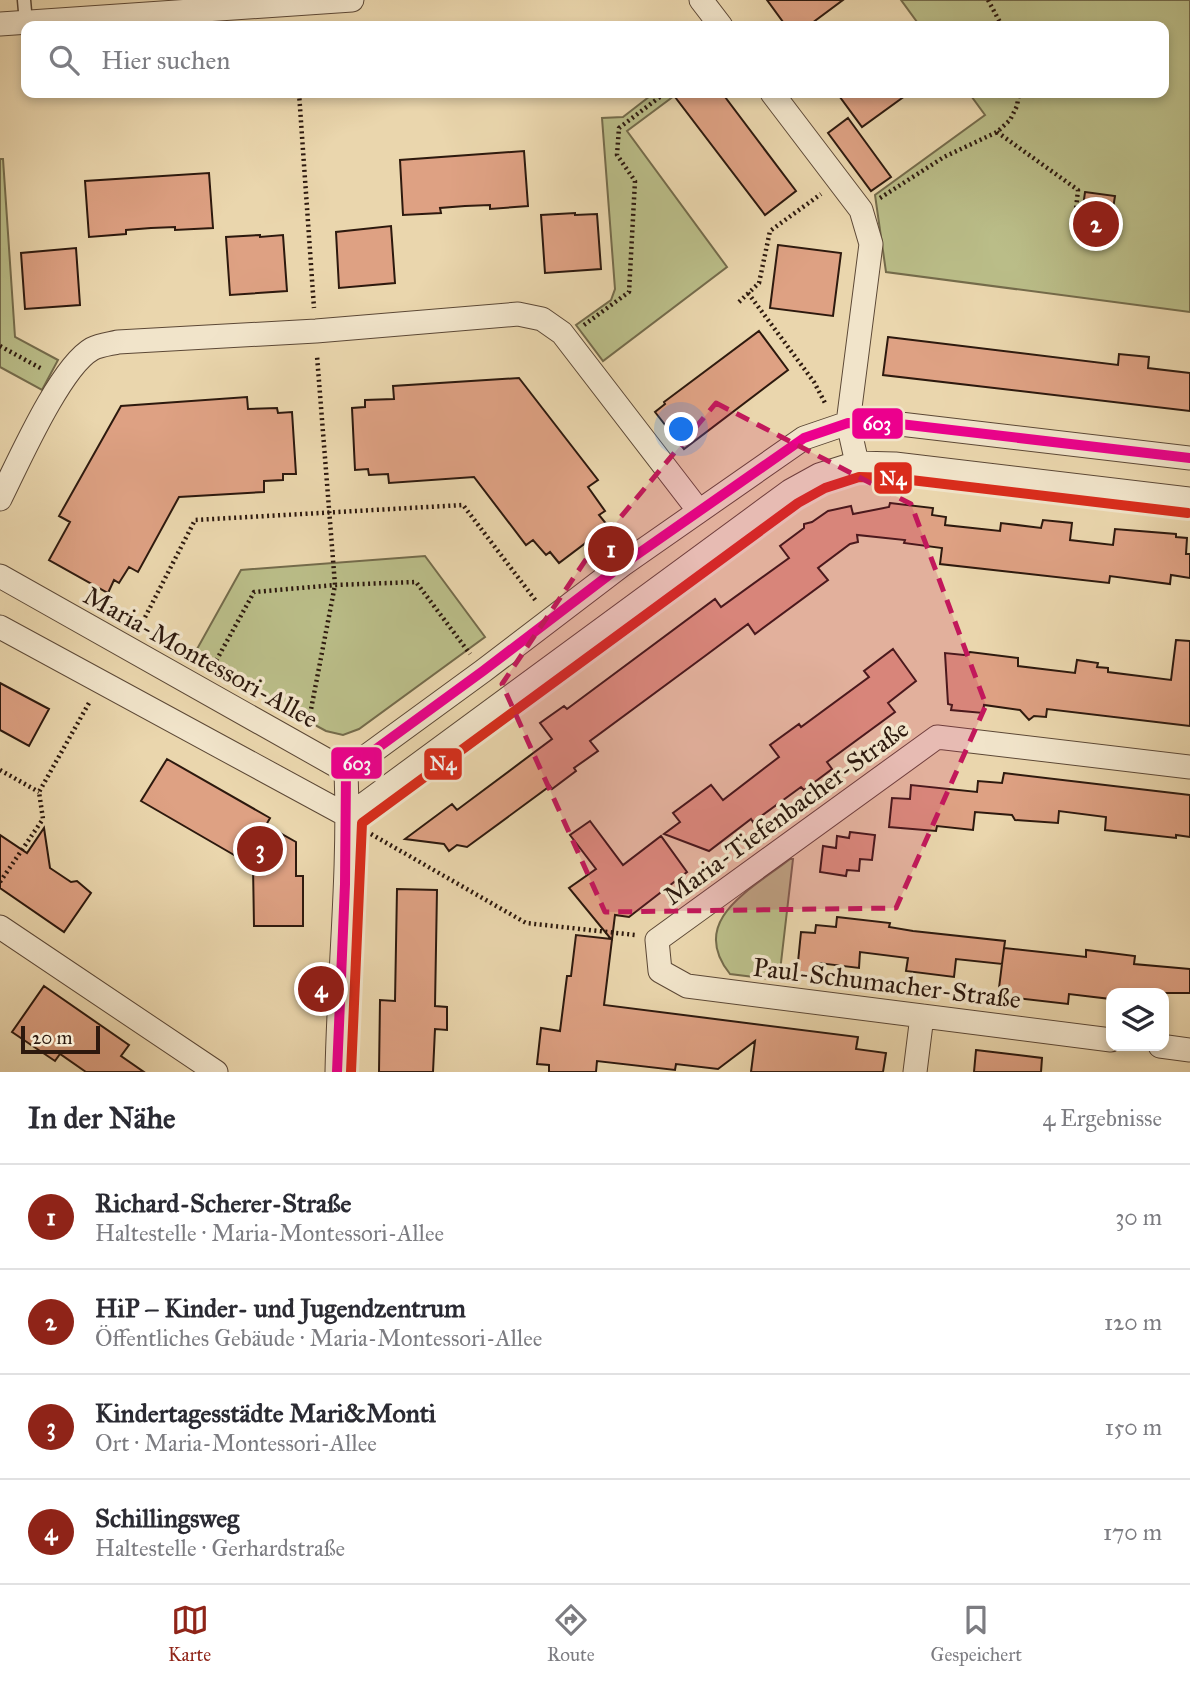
<!DOCTYPE html>
<html lang="de">
<meta charset="utf-8">
<style>
body{margin:0;font-family:"IM FELL Great Primer",serif;background:#f2f2f3;color:#2b2b33}
.controls{position:absolute;right:21px;bottom:21px;display:grid;overflow:hidden;border-radius:14px;box-shadow:0 4px 10px #0003}
.controls button{width:63px;height:63px;display:grid;place-items:center;padding:0;border:0;border-bottom:2px solid #e1e1e2;background:#fff;color:#2b2b33;font:35px sans-serif}
.scale{position:absolute;left:21px;bottom:18px;width:79px;box-sizing:border-box;padding-left:7px;border:4px solid #2d190e;border-top:0;font-size:19px;line-height:24px;white-space:nowrap;color:#2d190e;-webkit-text-stroke:5px #f1e4ca;paint-order:stroke}
.you{position:absolute;left:682px;top:430px;width:24px;height:24px;margin:-18px;border:5px solid #fff;border-radius:50%;background:#1a73e8;box-shadow:0 0 0 10px #1a73e833}
.badge{display:grid;place-items:center;width:46px;height:46px;border-radius:50%;background:#8f2418;color:#fff;font-size:23px;font-weight:700}
.pin{position:absolute;translate:-50% -50%;border:4px solid #fff;box-shadow:0 2px 7px #0006}
.list{margin:0;padding:0;list-style:none}
h2{display:flex;justify-content:space-between;align-items:center;height:91px;margin:0;padding:0 28px;font-size:30px}
h2 small{font-size:23px;font-weight:400;color:#7c7c81}
.list li{display:grid;grid-template-columns:46px 1fr auto;gap:21px;align-items:center;box-sizing:border-box;height:105px;padding:0 28px;border-top:2px solid #e1e1e2}
.list b{display:block;font-size:26px;white-space:nowrap}
.list p{margin:0;font-size:23px;white-space:nowrap;color:#7c7c81}
.list em{font-size:23px;font-style:normal;color:#7c7c81}
.icon{flex:none;width:38px;height:38px;fill:none;stroke:currentColor;stroke-width:2;stroke-linecap:round;stroke-linejoin:round}
.map{position:relative;flex:none;width:1190px;height:1072px;overflow:hidden}
.search{position:absolute;background:#fff;box-shadow:0 4px 10px #0003;left:21px;right:21px;top:21px;height:77px;display:flex;align-items:center;gap:18px;box-sizing:border-box;padding:0 24px;border-radius:14px;color:#7c7c81;font-size:26px}
.sheet{height:511px;background:#fff}
nav{display:flex;justify-content:space-around;align-items:center;box-sizing:border-box;height:98px;border-top:2px solid #e1e1e2;background:#fff;font-size:19px;color:#7c7c81}
nav a{display:grid;justify-items:center;gap:4px}
nav .on{color:#8f2418}
.map>svg:first-child{display:block}
.green{fill:#babd88;stroke:#746b4b;stroke-width:2}
.building{fill:#dea183;stroke:#2d190e;stroke-width:2}
.lines{fill:none;stroke-linecap:round;stroke-linejoin:round}
.service-casing{stroke:#5c4836;stroke-width:15}
.minor-casing{stroke:#5c4836;stroke-width:25}
.path{stroke:#2d190e;stroke-width:4.5;stroke-dasharray:2 3.5;stroke-linecap:butt}
.service{stroke:#f1e4ca;stroke-width:12}
.minor{stroke:#f1e4ca;stroke-width:23}
.bus-1-casing{stroke:#f1e4ca;stroke-width:16}
.bus-2-casing{stroke:#f1e4ca;stroke-width:16}
.bus-1{stroke:#ec008d;stroke-width:10}
.bus-2{stroke:#da2c1c;stroke-width:10}
.marked{fill:#c2185b;fill-opacity:0.2;stroke:#c2185b;stroke-width:5;stroke-dasharray:14 9;stroke-linejoin:round}
.labels{text-anchor:middle;stroke-width:7;stroke-linejoin:round;paint-order:stroke}
.street-label{font-size:26px;fill:#2d190e;stroke:#f1e4ca}
.line-badge{stroke:#f1e4ca;stroke-width:2.5}
.badge-label{font-size:19px;text-anchor:middle;font-weight:bold;fill:#fff}
</style>
<div class="map">
<svg width="1190" height="1072" viewBox="0 0 1190 1072">
<rect width="100%" height="100%" fill="#ead6ad"/>
<filter id="stains"><feTurbulence type="fractalNoise" baseFrequency=".00286" numOctaves="4"/><feColorMatrix values="0 0 0 0 .2 0 0 0 0 .09 0 0 0 0 .02 0 0 0 .5 -.17"/></filter>
<radialGradient id="worn" r=".72"><stop offset=".6" stop-color="#630" stop-opacity="0"/><stop offset="1" stop-color="#630" stop-opacity=".3"/></radialGradient>
<path class="green" d="M901 0H1190V312L886 272 875 195 985 115 969 93H1164V26H920Z
M654 93H678L627 131 727 267 603 361 576 325 611 300 615 289 602 118 623 117Z
M0 159H3L15 337 58 360 42 390 0 367Z
M425 556 485 637 359 729 343 735 326 731 192 658 241 570Z
M790 859H793L779 980 730 974C687 920 752 889 790 859Z"/>
<path class="building" d="M767 0H843L808 26H786Z
M672 93H722L796 191 765 215Z
M837 93H909L862 127Z
M848 118 891 177 871 191 828 133Z
M524 151 528 206 490 209V205L465 206 440 208 441 213 403 215 400 160Z
M209 173 213 228 175 230V227L151 228 126 230V234L89 237 85 181Z
M1085 192 1115 196 1108 241 1079 237Z
M575 213V215L597 214 601 269 545 273 541 215Z
M391 226 395 283 339 288 336 232Z
M260 235V237L283 235 287 291 230 295 226 237Z
M778 245 841 253 833 316 770 308Z
M76 248 80 305 25 309 21 253Z
M759 331 788 370 684 449 655 412 665 404 664 402Z
M888 337 1118 365 1119 354 1149 357 1148 368 1190 373V411L883 375Z
M519 378 598 480 588 487 605 511 599 515 608 526 559 563 550 552 546 555 533 540 526 545 474 477 389 483 388 474 369 475 368 469 355 470 352 408 365 407V400L394 399 393 386Z
M247 397 248 409 277 408 278 413 292 412 296 474H283V480L264 481V492L179 497 138 572 129 567 119 583 114 580 108 593 49 560 70 522 59 516 121 406Z
M890 503 933 508 932 515 946 517 945 525 1000 531 1001 523 1041 528 1043 520 1072 523 1070 540 1113 545 1115 529 1176 534V537L1187 538 1186 554H1190V578L1171 575 1170 584 1110 576 1109 583 940 564 942 548 904 543 905 540 857 535 858 542 850 544 818 568 828 580 755 634 748 624 705 656 590 741 598 751 574 768 576 771 552 789 550 786 467 847 457 845 449 851 444 844 405 839 452 804 457 810 552 739 540 723 564 706 567 709 715 599 721 607 789 558 780 546 804 528V524L812 522 828 511 851 506 853 514 889 507Z
M1176 640 1190 641V726L1047 709 1046 717 1034 716 1029 720 1020 710 984 705 983 713 951 710 952 705 948 704 945 653 964 655 970 652 1018 658V666L1075 673 1077 660 1098 663 1097 667 1108 668V672L1171 680Z
M893 649 916 681 888 703 895 712 827 762 832 769 804 790 801 787 753 822 751 819 709 851 664 834 680 822 673 813 711 785 723 800 779 757 770 745 799 724 801 727 869 677 864 671Z
M0 683 49 709 29 746 0 730Z
M167 759 270 818 266 825 296 842V876H303V926H254L253 866 141 801Z
M1004 773 1190 795V837L1176 835V838L1105 830 1106 817 1059 811 1058 823 1015 820 1012 815 975 812 973 830 937 826 936 831 889 827 892 798 910 799 911 785 977 792 978 781 1002 783Z
M590 821 623 865 661 836 687 872 629 917 615 915 604 1005 858 1037 856 1049 886 1053 883 1072H751L755 1041 718 1069 676 1064 675 1070 597 1061 596 1072H549V1065L537 1064 541 1028 560 1031 567 976H571L576 935 611 939 569 888 596 869 570 835Z
M44 828 50 868 71 882 77 881 91 893 64 932 0 888V835L27 853Z
M850 832 875 835 872 860 860 859 859 871 847 870 846 876 820 872 823 846 836 848 837 836 849 838Z
M397 889 437 890 435 1006 447 1007V1030L435 1029 433 1072H379L380 1000 395 1001Z
M837 917 890 923 889 927 913 931 1005 941 1002 964 956 959 954 977 906 971 908 958 860 952 859 968 819 963 818 974 797 972 801 932 815 933 816 925 836 927Z
M1004 948 1086 957V950L1135 956 1134 964 1190 969V993H1111V999L1069 994 1068 1004 998 996Z
M44 986 129 1045 121 1056 144 1072H86L60 1054 55 1061 12 1032Z
M976 1050 1042 1058 1041 1072H974Z"/>
<g class="lines">
<defs>
<path id="service" d="M24 0 26 23"/>
<path id="minor" d="M701 0 721 26
M0 24 352 0
M772 93 861 210 871 244 848 423 857 463
M0 499C18 463 60 367 92 349 100 345 110 344 118 342L316 331 518 314 542 319 562 333 699 511
M0 576 346 771
M0 627 348 816
M346 771 483 671 622 565 804 438 848 423 900 424 1190 458
M348 816 790 491 819 475 857 463 895 464 1190 499
M0 927 216 1072
M1111 1040 687 986 660 971 657 940 937 737 1190 767
M1160 1046 1190 1050
M337 1072C339 972 350 871 346 771
M915 1072 922 1016"/>
</defs>
<use href="#service" class="service-casing"/>
<use href="#minor" class="minor-casing"/>
<path class="path" d="M988 0 1002 26
M299 93 314 308
M997 132 1078 190 1076 209 1082 212
M880 198 944 157 997 132 1010 120 1017 106 1019 93
M748 293 814 382 825 403
M739 302 759 283 770 231 821 194
M584 325 629 292 635 181 617 155 619 128 665 93
M0 346 42 369
M140 627 195 520 463 505 536 601
M211 670 254 592 335 585 416 582 470 654
M308 725 335 585 317 356
M0 770 39 792
M371 834 526 923 635 935
M0 882 43 819 39 792 89 703"/>
<use href="#service" class="service"/>
<use href="#minor" class="minor"/>
<defs>
<path id="bus-1" d="M337 1072 345 884 346 771 483 671 622 565 804 438 848 423 900 424 1190 458"/>
<path id="bus-2" d="M351 1072 362 823 798 503 825 488 859 477 894 478 1188 513"/>
</defs>
<use href="#bus-1" class="bus-1-casing"/>
<use href="#bus-2" class="bus-2-casing"/>
<use href="#bus-1" class="bus-1"/>
<use href="#bus-2" class="bus-2"/>
</g>
<path class="marked" d="M716 403 911 504 986 705 896 908 605 912 502 684 589 555Z"/>
<g class="labels">
<g class="street-label">
<text transform="translate(201 657) rotate(29)" y="9">Maria-Montessori-Allee</text>
<text transform="translate(786 812) rotate(-36)" y="9">Maria-Tiefenbacher-Straße</text>
<text transform="translate(887 983) rotate(7)" y="9">Paul-Schumacher-Straße</text>
</g>
</g>
<g class="line-badge">
<rect x="851" y="407" width="53" height="33" rx="7" fill="#ec008d"/>
<rect x="873" y="461" width="40" height="34" rx="7" fill="#da2c1c"/>
<rect x="330" y="746" width="53" height="34" rx="7" fill="#ec008d"/>
<rect x="423" y="747" width="40" height="34" rx="7" fill="#da2c1c"/>
</g>
<g class="badge-label">
<text x="877" y="430">603</text>
<text x="893" y="485">N4</text>
<text x="357" y="770">603</text>
<text x="443" y="770">N4</text>
</g>
<rect width="100%" height="100%" filter="url(#stains)"/>
<rect width="100%" height="100%" fill="url(#worn)"/>
</svg>
<div class="controls">
<button><svg class="icon" aria-label="layers" viewBox="0 0 24 24"><path d="M12 4l9 5-9 5-9-5zM3 14l9 5 9-5"/></svg></button>
</div>
<div class="scale">20 m</div>
<div class="you"></div>
<div class="pin badge" style="left:611px;top:549px">1</div>
<div class="pin badge" style="left:1096px;top:224px">2</div>
<div class="pin badge" style="left:260px;top:849px">3</div>
<div class="pin badge" style="left:321px;top:989px">4</div>
<div class="search"><svg class="icon" aria-label="search" viewBox="0 0 24 24"><circle cx="10" cy="10" r="6"/><path d="M15 15l6 6"/></svg>Hier suchen</div>
</div>
<section class="sheet">
<h2>In der Nähe<small>4 Ergebnisse</small></h2>
<ul class="list">
<li><span class="badge">1</span><div><b>Richard-Scherer-Straße</b><p>Haltestelle · Maria-Montessori-Allee</p></div><em>30 m</em></li>
<li><span class="badge">2</span><div><b>HiP – Kinder- und Jugendzentrum</b><p>Öffentliches Gebäude · Maria-Montessori-Allee</p></div><em>120 m</em></li>
<li><span class="badge">3</span><div><b>Kindertagesstädte Mari&amp;Monti</b><p>Ort · Maria-Montessori-Allee</p></div><em>150 m</em></li>
<li><span class="badge">4</span><div><b>Schillingsweg</b><p>Haltestelle · Gerhardstraße</p></div><em>170 m</em></li>
</ul>
</section>
<nav>
<a class="on"><svg class="icon" aria-label="map" viewBox="0 0 24 24"><path d="M3 6l6-2 6 2 6-2v14l-6 2-6-2-6 2zM9 4v14M15 6v14"/></svg>Karte</a>
<a><svg class="icon" aria-label="directions" viewBox="0 0 24 24"><path d="M12 3l9 9-9 9-9-9zM9 14v-3h6M13 9l2 2-2 2"/></svg>Route</a>
<a><svg class="icon" aria-label="saved" viewBox="0 0 24 24"><path d="M7 4h10v16l-5-4-5 4z"/></svg>Gespeichert</a>
</nav>
